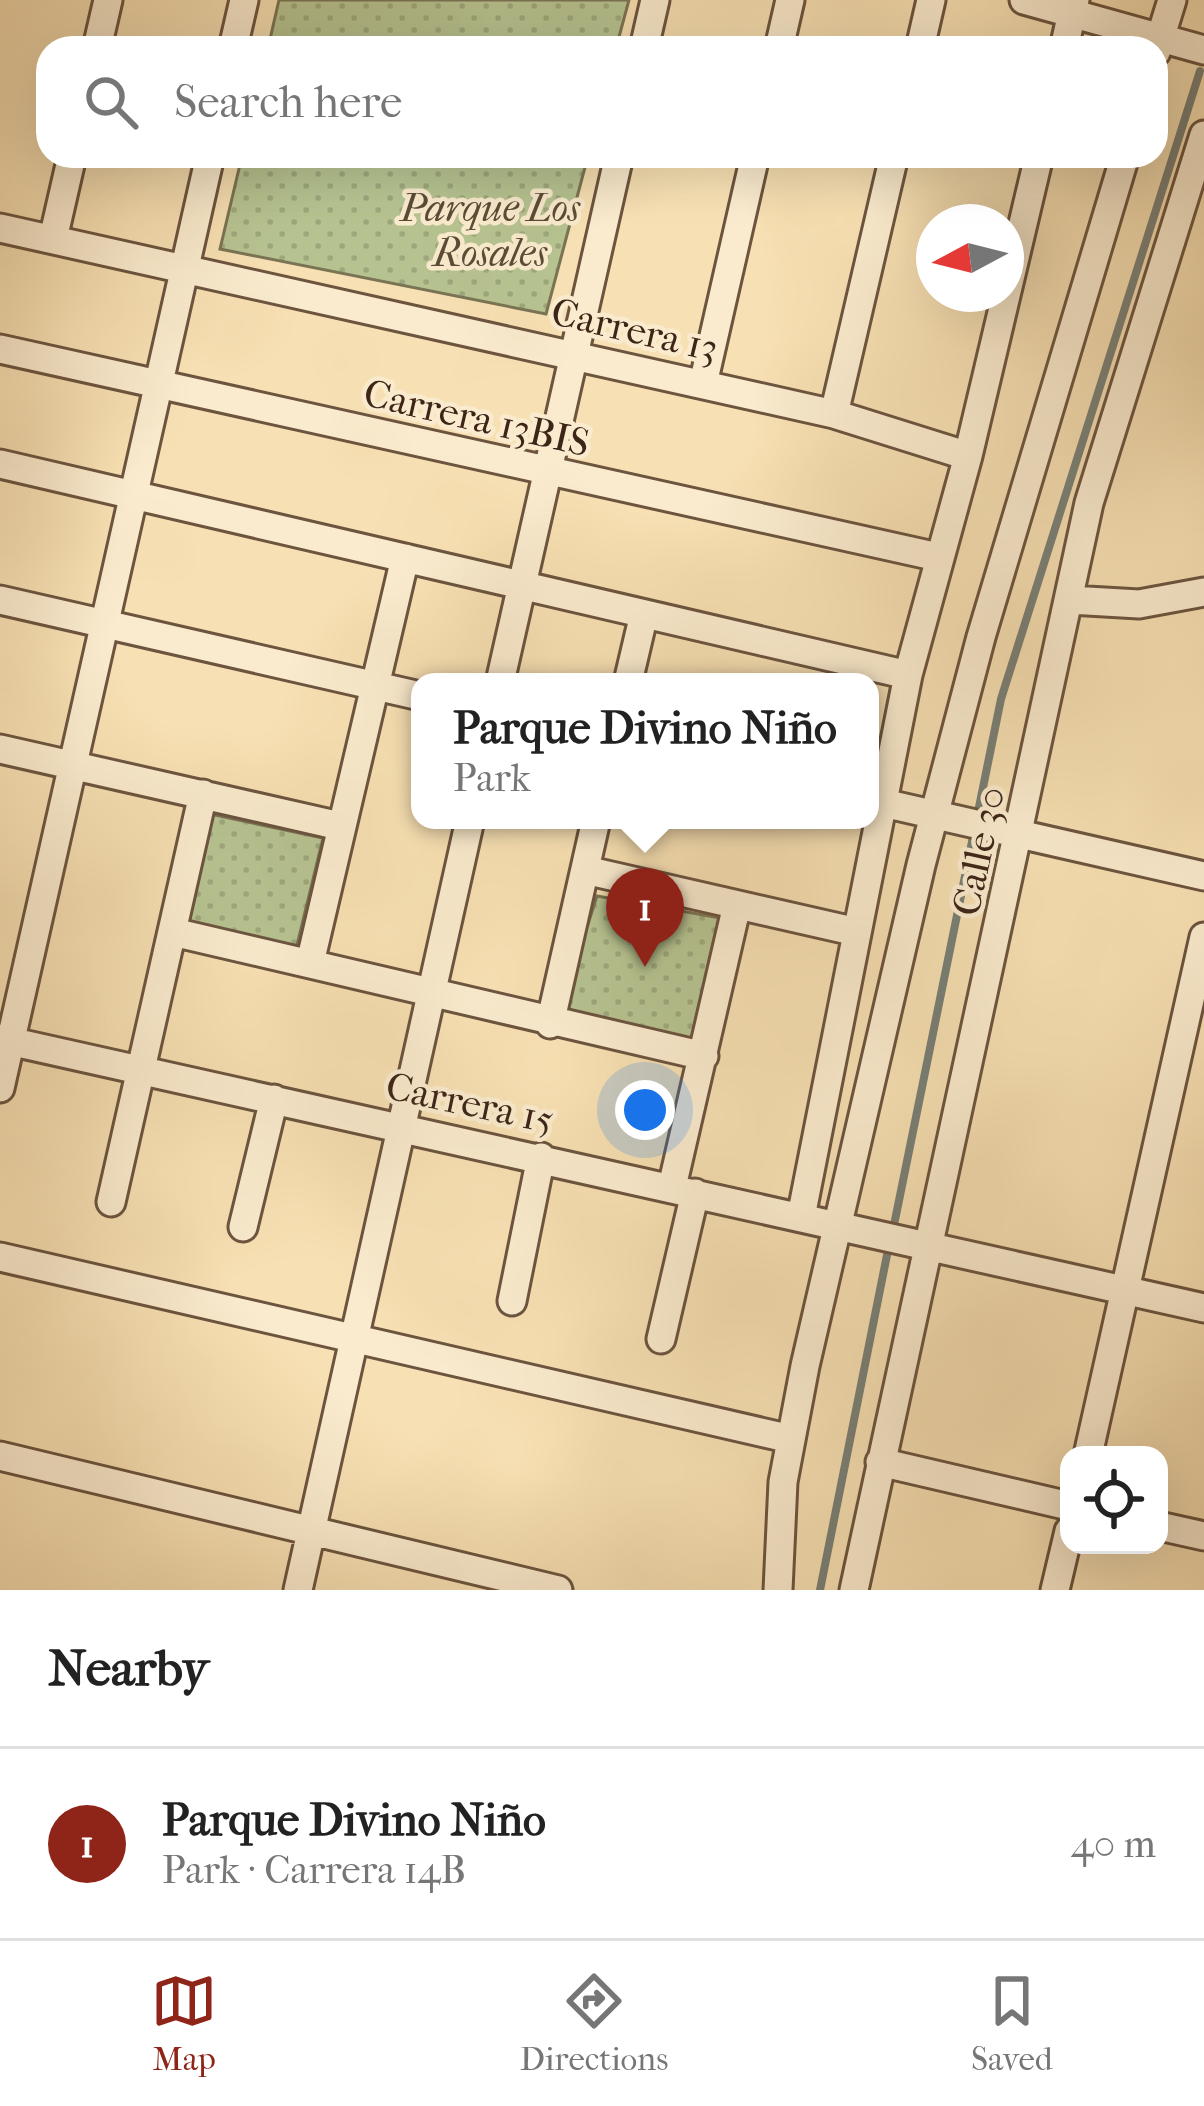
<!DOCTYPE html>
<meta charset="utf-8">
<style>
body{margin:0;font-family:"IM FELL French Canon",serif;background:#f6f6f6;color:#222}
.controls{position:absolute;right:36px;bottom:36px;display:grid;overflow:hidden;border-radius:24px;box-shadow:0 12px 48px #0002}
.controls button{width:108px;height:108px;display:grid;place-items:center;padding:0;border:0;border-bottom:3px solid #e0e0e0;background:#fff;color:#222;font:60px sans-serif}
.compass{position:absolute;left:916px;top:204px;width:108px;height:108px;border-radius:50%;background:#fff;box-shadow:0 12px 48px #0002;rotate:263deg}
.you{position:absolute;left:645px;top:1110px;width:42px;height:42px;margin:-30px;border:9px solid #fff;border-radius:50%;background:#1a73e8;box-shadow:0 0 0 18px #1a73e833}
.badge{display:grid;place-items:center;width:78px;height:78px;border-radius:50%;background:#8f2418;color:#fff;font-size:39px;font-weight:700}
.pin{position:absolute;translate:-50% -99px;filter:drop-shadow(0 3px 6px #0008)}
.pin::after{content:'';position:absolute;top:63px;width:42px;height:36px;background:inherit;clip-path:polygon(0 0,100% 0,50% 100%)}
.popup{position:absolute;left:411px;top:673px;width:468px;height:156px;box-sizing:border-box;display:grid;place-content:center;border-radius:24px;background:#fff;filter:drop-shadow(0 3px 9px #0005);font-size:39px;white-space:nowrap;color:#767676}
.popup b{font-size:45px;color:#222}
.popup::after{content:'';position:absolute;left:50%;top:100%;margin-left:-24px;border:24px solid transparent;border-top-color:#fff}
.list{margin:0;padding:0;list-style:none}
h2{display:flex;justify-content:space-between;align-items:center;height:156px;margin:0;padding:0 48px;font-size:51px}
h2 small{font-size:39px;font-weight:400;color:#767676}
.list li{display:grid;grid-template-columns:78px 1fr auto;gap:36px;align-items:center;box-sizing:border-box;height:192px;padding:0 48px;border-top:3px solid #e0e0e0}
.list b{display:block;font-size:45px;white-space:nowrap}
.list p{margin:0;font-size:39px;white-space:nowrap;color:#767676}
.list em{font-size:39px;font-style:normal;color:#767676}
.icon{flex:none;width:66px;height:66px;fill:none;stroke:currentColor;stroke-width:2;stroke-linecap:round;stroke-linejoin:round}
.map{position:relative;flex:none;width:1204px;height:1590px;overflow:hidden}
.search{position:absolute;background:#fff;box-shadow:0 12px 48px #0002;left:36px;right:36px;top:36px;height:132px;display:flex;align-items:center;gap:30px;box-sizing:border-box;padding:0 42px;border-radius:36px;color:#767676;font-size:45px}
.sheet{height:348px;background:#fff}
nav{display:flex;justify-content:space-around;align-items:center;box-sizing:border-box;height:168px;border-top:3px solid #e0e0e0;background:#fff;font-size:33px;color:#767676}
nav a{display:grid;justify-items:center;gap:6px}
nav .on{color:#8f2418}
.map>svg:first-child{display:block}
.park{fill:url(#park-dots);stroke:#7a7454;stroke-width:3}
.lines{fill:none;stroke-linecap:round;stroke-linejoin:round}
.stream{stroke:#787f76;stroke-width:8}
.street-casing{stroke:#6c543f;stroke-width:33}
.street{stroke:#faebce;stroke-width:27}
.labels{text-anchor:middle;stroke-width:9;stroke-linejoin:round;paint-order:stroke}
.park-label{font-size:39px;font-style:italic;fill:#5b4c36;stroke:#faebce}
.street-label{font-size:39px;fill:#3d2518;stroke:#faebce}
</style>
<div class="map">
<svg width="1204" height="1590" viewBox="0 0 1204 1590">
<defs>
<pattern id="park-dots" width="8" height="8" patternUnits="userSpaceOnUse" patternTransform="scale(3)"><rect width="8" height="8" fill="#b6c391"/><path d="M2 2h.1M6 6h.1" fill="none" stroke="#9da77c" stroke-width="1.8" stroke-linecap="round"/></pattern>
</defs>
<rect width="100%" height="100%" fill="#f7e0b3"/>
<filter id="stains"><feTurbulence type="fractalNoise" baseFrequency=".00167" numOctaves="4"/><feColorMatrix values="0 0 0 0 .2 0 0 0 0 .09 0 0 0 0 .02 0 0 0 .5 -.17"/></filter>
<radialGradient id="worn" r=".72"><stop offset=".6" stop-color="#630" stop-opacity="0"/><stop offset="1" stop-color="#630" stop-opacity=".3"/></radialGradient>
<path class="park" d="M279 0H629L616 48H268Z
M242 156H588L546 314 220 249Z
M210 814 323 838 296 949 186 925Z
M597 896 726 919 697 1045 559 1015Z"/>
<g class="lines">
<path class="stream" d="M893 1230 1001 699 1200 71
M820 1590 889 1245"/>
<defs>
<path id="street" d="M1024 0 1204 50
M97 48 108 0
M233 48 244 0
M644 48 655 0
M779 48 790 0
M920 48 931 0
M1064 48 1075 0
M1156 52 1172 0
M0 228 834 414 968 456
M53 239 72 156
M0 349 938 557
M703 384 755 156
M834 414 894 156
M0 464 908 675
M0 600 420 696
M1070 600 1139 604 1204 592
M500 682 619 156
M628 682 644 614
M0 749 340 826
M870 800 1204 876
M585 870 857 932
M173 932 704 1056
M310 963 405 558
M550 1024 596 820
M0 1039 1204 1308
M0 1088 210 156
M672 1187 737 905
M111 1202 203 794
M801 1217 908 675 968 456 1039 156
M243 1227 274 1099
M0 1257 791 1439
M512 1301 541 1157
M661 1339 695 1193
M1088 1455 1204 937
M0 1456 558 1590
M880 1462 1069 1506
M1159 1526 1204 1536
M298 1590 470 820
M778 1590 783 1482 805 1366 921 865 981 637 1125 156
M854 1590 1089 503 1204 135
M1055 1590 1069 1531"/>
</defs>
<use href="#street" class="street-casing"/>
<use href="#street" class="street"/>
</g>
<g class="labels">
<g class="park-label">
<text x="490" y="221">Parque Los<tspan x="490" dy="45">Rosales</tspan></text>
</g>
<g class="street-label">
<text transform="translate(635 329) rotate(13)" y="14">Carrera 13</text>
<text transform="translate(477 417) rotate(13)" y="14">Carrera 13BIS</text>
<text transform="translate(978 851) rotate(-78)" y="14">Calle 30</text>
<text transform="translate(470 1102) rotate(12)" y="14">Carrera 15</text>
</g>
</g>
<rect width="100%" height="100%" filter="url(#stains)"/>
<rect width="100%" height="100%" fill="url(#worn)"/>
</svg>
<div class="controls">
<button><svg class="icon" aria-label="locate" viewBox="0 0 24 24"><circle cx="12" cy="12" r="6"/><path d="M12 2v4M12 18v4M2 12h4M18 12h4"/></svg></button>
</div>
<svg class="compass" viewBox="-18 -18 36 36"><path d="M0-13l5 13h-10z" fill="#e53935"/><path d="M0 13l5-13h-10z" fill="#767676"/></svg>
<div class="you"></div>
<div class="pin badge" style="left:645px;top:967px">1</div>
<div class="popup"><b>Parque Divino Niño</b>Park</div>
<div class="search"><svg class="icon" aria-label="search" viewBox="0 0 24 24"><circle cx="10" cy="10" r="6"/><path d="M15 15l6 6"/></svg>Search here</div>
</div>
<section class="sheet">
<h2>Nearby<small></small></h2>
<ul class="list">
<li><span class="badge">1</span><div><b>Parque Divino Niño</b><p>Park · Carrera 14B</p></div><em>40 m</em></li>
</ul>
</section>
<nav>
<a class="on"><svg class="icon" aria-label="map" viewBox="0 0 24 24"><path d="M3 6l6-2 6 2 6-2v14l-6 2-6-2-6 2zM9 4v14M15 6v14"/></svg>Map</a>
<a><svg class="icon" aria-label="directions" viewBox="0 0 24 24"><path d="M12 3l9 9-9 9-9-9zM9 14v-3h6M13 9l2 2-2 2"/></svg>Directions</a>
<a><svg class="icon" aria-label="saved" viewBox="0 0 24 24"><path d="M7 4h10v16l-5-4-5 4z"/></svg>Saved</a>
</nav>
